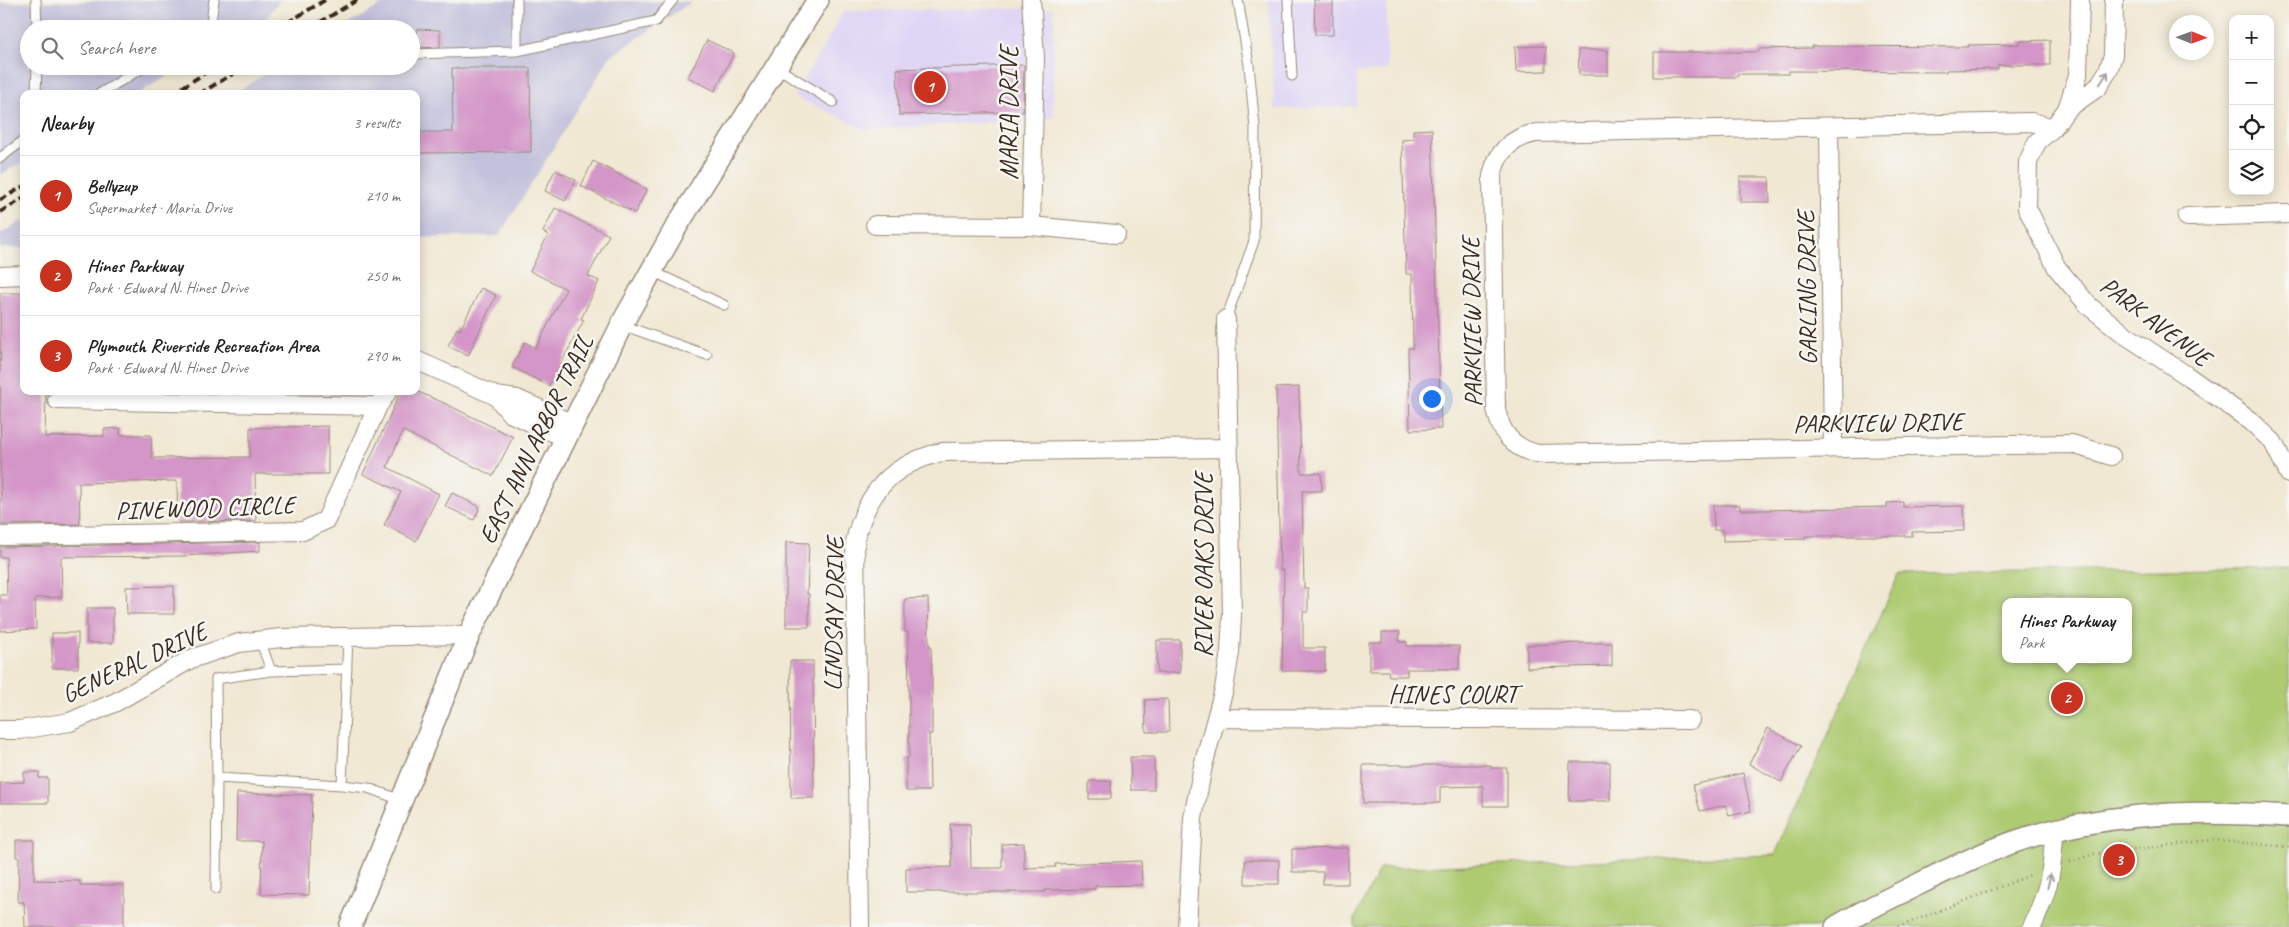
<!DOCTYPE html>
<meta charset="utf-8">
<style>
body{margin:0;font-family:Caveat,sans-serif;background:#f2f2f2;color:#222}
.controls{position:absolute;right:15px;top:15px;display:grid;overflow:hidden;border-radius:10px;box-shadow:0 2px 12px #0003}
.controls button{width:45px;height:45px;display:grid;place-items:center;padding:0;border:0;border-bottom:1px solid #e0e0e0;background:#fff;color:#222;font:25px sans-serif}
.compass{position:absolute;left:2169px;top:15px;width:45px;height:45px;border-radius:50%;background:#fff;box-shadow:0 2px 12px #0003;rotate:91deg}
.you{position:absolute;left:1431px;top:398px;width:18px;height:18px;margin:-12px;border:4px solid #fff;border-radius:50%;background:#1a73e8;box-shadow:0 0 0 8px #1a73e833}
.badge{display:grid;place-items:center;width:32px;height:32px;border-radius:50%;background:#c8321e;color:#fff;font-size:16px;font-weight:700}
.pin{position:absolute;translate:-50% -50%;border:2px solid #fff;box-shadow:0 1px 5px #0006}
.popup{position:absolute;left:2002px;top:598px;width:130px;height:65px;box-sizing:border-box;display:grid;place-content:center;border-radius:10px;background:#fff;filter:drop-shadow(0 1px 4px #0005);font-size:16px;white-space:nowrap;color:#767676}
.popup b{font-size:19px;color:#222}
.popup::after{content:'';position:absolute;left:50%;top:100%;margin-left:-10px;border:10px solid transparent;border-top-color:#fff}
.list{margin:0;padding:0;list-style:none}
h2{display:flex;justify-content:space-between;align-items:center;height:65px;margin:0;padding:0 20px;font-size:21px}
h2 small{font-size:16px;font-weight:400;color:#767676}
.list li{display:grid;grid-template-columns:32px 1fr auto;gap:15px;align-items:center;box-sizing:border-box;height:80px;padding:0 20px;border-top:1px solid #e0e0e0}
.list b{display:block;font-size:19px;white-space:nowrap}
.list p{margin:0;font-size:16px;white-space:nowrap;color:#767676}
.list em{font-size:16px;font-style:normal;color:#767676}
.icon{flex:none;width:28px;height:28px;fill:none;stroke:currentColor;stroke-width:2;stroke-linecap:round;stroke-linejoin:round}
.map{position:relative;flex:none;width:2289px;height:927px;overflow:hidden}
.search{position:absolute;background:#fff;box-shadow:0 2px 12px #0003;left:20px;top:20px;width:400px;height:55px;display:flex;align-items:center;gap:12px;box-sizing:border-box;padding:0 18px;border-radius:28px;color:#767676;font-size:19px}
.panel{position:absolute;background:#fff;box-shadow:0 2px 12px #0003;left:20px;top:90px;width:400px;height:305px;border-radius:10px}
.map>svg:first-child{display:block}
.built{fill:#dfd5f5}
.industrial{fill:#c3c1db}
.green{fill:#aecb72;stroke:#747a48;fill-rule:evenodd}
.building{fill:#d496c8}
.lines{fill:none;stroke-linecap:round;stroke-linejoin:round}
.service-casing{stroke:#968978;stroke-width:11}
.minor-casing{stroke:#968978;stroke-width:20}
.tertiary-casing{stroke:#968978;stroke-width:24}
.path{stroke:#968978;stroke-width:3;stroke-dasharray:1 4;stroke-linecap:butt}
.service{stroke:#fff;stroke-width:9}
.minor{stroke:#fff;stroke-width:18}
.tertiary{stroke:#fff;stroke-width:21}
.rail{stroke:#3b2a1e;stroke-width:4;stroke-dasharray:8 4;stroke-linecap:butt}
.oneway{stroke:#a79f9a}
.labels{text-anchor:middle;stroke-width:5;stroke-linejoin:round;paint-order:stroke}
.street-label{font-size:25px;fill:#3b2a1e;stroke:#f6f6f2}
</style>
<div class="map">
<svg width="2289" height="927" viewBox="0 0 2289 927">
<rect width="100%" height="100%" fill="#f6f6f2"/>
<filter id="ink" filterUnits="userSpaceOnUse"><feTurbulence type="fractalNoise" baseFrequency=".02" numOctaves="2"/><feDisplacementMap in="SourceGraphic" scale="10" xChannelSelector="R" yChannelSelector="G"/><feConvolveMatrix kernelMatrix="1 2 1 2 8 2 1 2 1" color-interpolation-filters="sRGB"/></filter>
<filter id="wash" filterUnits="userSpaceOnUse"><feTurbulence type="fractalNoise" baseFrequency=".0096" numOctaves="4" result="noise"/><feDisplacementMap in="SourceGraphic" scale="20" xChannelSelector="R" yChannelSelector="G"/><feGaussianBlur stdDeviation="1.12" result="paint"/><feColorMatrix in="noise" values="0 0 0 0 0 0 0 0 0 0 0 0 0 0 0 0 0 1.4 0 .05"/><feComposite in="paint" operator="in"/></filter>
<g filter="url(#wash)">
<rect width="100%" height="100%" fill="#f1e8d3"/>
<path class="built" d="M1268 0H1387V70L1357 73V106L1275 109Z
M1054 8 1053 118 867 130 794 96 844 11Z"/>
<path class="industrial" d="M149 0H280L268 16 248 29H29V66H184L137 94H24V161L0 175V3Z
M389 0H492L691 2 610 57 499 236 416 238V94H233L279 66H411V29H341Z
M24 220V248H0V234Z"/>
<path class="green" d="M2289 568V927H1355V918L1380 868 1775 855 1899 574ZM2006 602H2128V659H2006Z"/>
<g id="blocks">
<path class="building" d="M1314 0H1333V35H1315Z
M417 29 440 30V47L417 48Z
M707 40 734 53 715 91 688 77Z
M2050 40V65H1998V69L1946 70V72L1789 71V74H1737V77H1654V52H1759V49L1812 48V46L1969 47 1968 45 2020 44V41Z
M1546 46V71L1516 72 1515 47Z
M1578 50H1608V75H1579Z
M1024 65 1023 112 899 115 897 69Z
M452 68H530L531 152 416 153V132H453Z
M1432 129 1441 429 1410 430 1408 348H1413L1412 274H1406L1402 140 1413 139V130Z
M593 161 647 189 635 213 581 186Z
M555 170 576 180 565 201 545 191Z
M1740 177H1769L1770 202H1740Z
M555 208 609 235 588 276 599 281 581 319 584 320 549 386 512 367 525 342 536 348 566 289 530 271 548 235 543 232Z
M481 288 496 295 468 356 448 346 457 328 460 330Z
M0 293H24V391H46L45 437 104 436V429L120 428V435H151L152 458 250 457V428L328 426V474H255L256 521 178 522 177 481 79 483 80 524 1 525Z
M1299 387 1301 473H1321L1322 491H1302L1304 588H1308V612H1303V648H1325V671H1282L1284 570H1280L1276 388Z
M401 391H416L444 403 513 437 493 476 403 431 387 467 439 494 416 541 384 525 401 492 363 474Z
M452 493 480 507 474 520 445 506Z
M1903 502V507L1964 506 1965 531 1912 532V536H1805V539L1723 541V530H1714L1713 505H1740V510H1767L1887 507V503Z
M260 542V551L184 556 61 557 62 597 35 598 36 629 0 631V595H7L6 557H0V547Z
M786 542 809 543 807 594H809V627H786Z
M174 586V614H127L126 587Z
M928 598 929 646H931L932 678V734H929L930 791H906V758H909V702L908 632H905V599Z
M87 608H113V643H87Z
M1382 632H1400L1399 642H1407V646H1459V669H1407V676H1389L1388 671H1369V642H1382Z
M52 633H78V668H52Z
M1157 640H1180V673H1157Z
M1578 643H1612V666L1527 668V645Z
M790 661H813L814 798H791Z
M1168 699 1169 732H1146L1145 700Z
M1768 728 1801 746 1781 782 1749 764Z
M1130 757H1154V790H1131Z
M1570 762H1610V801H1569Z
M1363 765H1491V768H1507V806H1483V786L1440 787V803H1363Z
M24 772H39V778H48V803H0V783L24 782Z
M1743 773 1751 811 1729 816 1726 805 1700 811 1693 785Z
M1089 781H1111V799H1089Z
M237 793 312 795 309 895 261 894 262 841H236Z
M950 824H970L971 868H1002V844L1024 843V868L1056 867 1055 864 1141 861 1142 885 1095 886V889L1045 890V892H906V868L952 867Z
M16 840H34V880L80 881V885H124V927H25L24 902H18L19 857H16Z
M1348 848V884H1323V872H1292V849Z
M1245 860H1279V884H1245Z"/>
</g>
</g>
<g filter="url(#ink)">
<use href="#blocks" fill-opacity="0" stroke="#968978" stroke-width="1"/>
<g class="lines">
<defs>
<path id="service" d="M36 0 37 29
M1288 0 1292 76
M207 29 211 22 214 0
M517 51 656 21 673 0
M411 54 517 51V0
M776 67 833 102
M36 94 37 66
M99 94 146 66
M0 158 24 140
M652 271 724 305
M1226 319 1254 241 1255 128 1249 65 1238 0
M622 325 707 355
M348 637 342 785 368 788 401 800
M260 640 271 671 347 669
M271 671 216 679 217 778 342 785
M216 889 217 778"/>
<path id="minor" d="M1031 0 1035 57 1031 226
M2114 0 2113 55 2108 71 2098 87 2067 109 2053 128 2037 142 2028 162 2027 208 2057 268 2089 306 2124 334 2186 375 2252 422 2273 442 2289 474
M2067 109 2078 75 2080 0
M1829 128 1833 447
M2053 128 2032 122 1536 133C1511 138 1497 151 1492 176L1496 409C1501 434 1512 447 1537 454L2072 444 2111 456
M2187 217 2289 214
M875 225 1031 226 1116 234
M0 276 24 275
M416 360 496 396 517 399 573 424
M496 396 510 413 566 438
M57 400 378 406
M0 536 303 531 326 520 378 406 388 391
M1216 718 1690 720
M0 730H20L70 722 116 702 191 659 239 643 281 638 469 635
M860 927 855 542C866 492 892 464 942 452L1228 448
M1187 927 1193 818 1203 766 1224 689 1230 652 1232 615 1226 319
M2032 927C2049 889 2053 871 2054 830"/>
<path id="tertiary" d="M350 927 469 635 624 320 675 229 818 0
M1836 927C1862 911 1890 898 1917 885 1961 863 2007 841 2055 830 2131 811 2211 811 2289 816"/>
</defs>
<use href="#service" class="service-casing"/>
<use href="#minor" class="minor-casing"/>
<use href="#tertiary" class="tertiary-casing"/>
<path class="path" d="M2070 862 2094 854 2211 840 2289 847
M1898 927 2033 874"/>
<use href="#service" class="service"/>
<use href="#minor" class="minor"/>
<use href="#tertiary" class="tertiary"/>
<path class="rail" d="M277 29 325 0
M309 29 357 0
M172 94 216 66
M199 94 246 66
M0 200 24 186
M0 212 24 198"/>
</g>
<defs><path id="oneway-shaft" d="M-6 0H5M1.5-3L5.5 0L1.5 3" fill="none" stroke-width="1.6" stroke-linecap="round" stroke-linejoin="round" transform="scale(1.25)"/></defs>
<g class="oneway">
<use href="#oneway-shaft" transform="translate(2104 78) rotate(-57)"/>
<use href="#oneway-shaft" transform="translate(2049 881) rotate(-77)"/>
</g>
</g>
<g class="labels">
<g class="street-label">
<text transform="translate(1008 113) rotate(-90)" y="9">MARIA DRIVE</text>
<text transform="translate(1806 288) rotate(-91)" y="9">GARLING DRIVE</text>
<text transform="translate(2156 321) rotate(37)" y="9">PARK AVENUE</text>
<text transform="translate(1471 322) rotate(-91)" y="9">PARKVIEW DRIVE</text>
<text transform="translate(1878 422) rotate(-1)" y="9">PARKVIEW DRIVE</text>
<text transform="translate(535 439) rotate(-64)" y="9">EAST ANN ARBOR TRAIL</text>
<text transform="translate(205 507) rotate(-2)" y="9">PINEWOOD CIRCLE</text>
<text transform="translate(1203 565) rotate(-90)" y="9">RIVER OAKS DRIVE</text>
<text transform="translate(833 614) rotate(-89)" y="9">LINDSAY DRIVE</text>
<text transform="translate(134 662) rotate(-25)" y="9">GENERAL DRIVE</text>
<text x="1453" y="703">HINES COURT</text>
</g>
</g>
</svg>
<div class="controls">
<button>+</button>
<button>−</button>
<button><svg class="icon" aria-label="locate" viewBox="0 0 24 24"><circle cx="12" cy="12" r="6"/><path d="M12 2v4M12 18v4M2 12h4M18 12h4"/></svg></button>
<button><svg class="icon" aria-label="layers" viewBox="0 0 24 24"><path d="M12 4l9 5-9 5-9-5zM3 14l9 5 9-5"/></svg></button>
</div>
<svg class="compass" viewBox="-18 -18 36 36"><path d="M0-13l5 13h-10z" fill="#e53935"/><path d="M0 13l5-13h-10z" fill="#767676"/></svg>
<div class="you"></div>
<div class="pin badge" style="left:930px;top:87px">1</div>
<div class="pin badge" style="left:2067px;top:698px">2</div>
<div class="popup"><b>Hines Parkway</b>Park</div>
<div class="pin badge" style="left:2119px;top:860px">3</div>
<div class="search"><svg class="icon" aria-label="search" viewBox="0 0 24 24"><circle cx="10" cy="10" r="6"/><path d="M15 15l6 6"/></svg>Search here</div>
<section class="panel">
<h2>Nearby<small>3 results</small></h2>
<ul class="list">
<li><span class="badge">1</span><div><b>Bellyzup</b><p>Supermarket · Maria Drive</p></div><em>210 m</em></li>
<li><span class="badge">2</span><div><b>Hines Parkway</b><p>Park · Edward N. Hines Drive</p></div><em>250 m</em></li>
<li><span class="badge">3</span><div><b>Plymouth Riverside Recreation Area</b><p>Park · Edward N. Hines Drive</p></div><em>290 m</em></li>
</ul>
</section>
</div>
